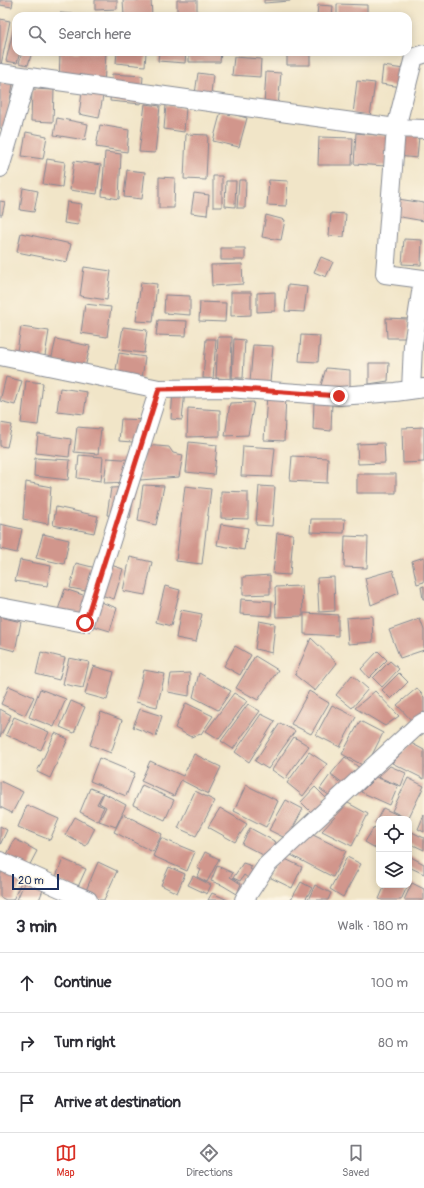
<!DOCTYPE html>
<meta charset="utf-8">
<style>
body{margin:0;font-family:Pangolin,sans-serif;background:#f2f2f3;color:#2b2b33}
.controls{position:absolute;right:12px;bottom:12px;display:grid;overflow:hidden;border-radius:8px;box-shadow:0 2px 10px #0003}
.controls button{width:36px;height:36px;display:grid;place-items:center;padding:0;border:0;border-bottom:1px solid #e1e1e2;background:#fff;color:#2b2b33;font:20px sans-serif}
.scale{position:absolute;left:12px;bottom:10px;width:47px;box-sizing:border-box;padding-left:4px;border:2px solid #1b2f5e;border-top:0;font-size:11px;line-height:14px;white-space:nowrap;color:#1b2f5e;-webkit-text-stroke:3px #fcf5e5;paint-order:stroke}
.stop{position:absolute;width:12px;height:12px;margin:-9px;border:3px solid #d93025;border-radius:50%;background:#fff}
.stop.end{background:#d93025;border-color:#fff;box-shadow:0 1px 4px #0008}
.list{margin:0;padding:0;list-style:none}
h2{display:flex;justify-content:space-between;align-items:center;height:52px;margin:0;padding:0 16px;font-size:17px}
h2 small{font-size:13px;font-weight:400;color:#7c7c81}
.list li{display:grid;grid-template-columns:26px 1fr auto;gap:12px;align-items:center;box-sizing:border-box;height:60px;padding:0 16px;border-top:1px solid #e1e1e2}
.list b{display:block;font-size:15px;white-space:nowrap}
.list em{font-size:13px;font-style:normal;color:#7c7c81}
.icon{flex:none;width:22px;height:22px;fill:none;stroke:currentColor;stroke-width:2;stroke-linecap:round;stroke-linejoin:round}
.map{position:relative;flex:none;width:424px;height:900px;overflow:hidden}
.search{position:absolute;background:#fff;box-shadow:0 2px 10px #0003;left:12px;right:12px;top:12px;height:44px;display:flex;align-items:center;gap:10px;box-sizing:border-box;padding:0 14px;border-radius:12px;color:#7c7c81;font-size:15px}
.sheet{height:232px;background:#fff}
nav{display:flex;justify-content:space-around;align-items:center;box-sizing:border-box;height:56px;border-top:1px solid #e1e1e2;background:#fff;font-size:11px;color:#7c7c81}
nav a{display:grid;justify-items:center;gap:2px}
nav .on{color:#d93025}
.map>svg:first-child{display:block}
.building{fill:#d1968c}
.lines{fill:none;stroke-linecap:round;stroke-linejoin:round}
.street-casing{stroke:#868a93;stroke-width:20}
.street{stroke:#fff;stroke-width:18}
.route{stroke:#d93025;stroke-width:5}
</style>
<div class="map">
<svg width="424" height="900" viewBox="0 0 424 900">
<rect width="100%" height="100%" fill="#fcf5e5"/>
<filter id="ink" filterUnits="userSpaceOnUse"><feTurbulence type="fractalNoise" baseFrequency=".025" numOctaves="2"/><feDisplacementMap in="SourceGraphic" scale="8" xChannelSelector="R" yChannelSelector="G"/><feConvolveMatrix kernelMatrix="1 2 1 2 8 2 1 2 1" color-interpolation-filters="sRGB"/></filter>
<filter id="wash" filterUnits="userSpaceOnUse"><feTurbulence type="fractalNoise" baseFrequency=".012" numOctaves="4" result="noise"/><feDisplacementMap in="SourceGraphic" scale="16" xChannelSelector="R" yChannelSelector="G"/><feGaussianBlur stdDeviation="0.9" result="paint"/><feColorMatrix in="noise" values="0 0 0 0 0 0 0 0 0 0 0 0 0 0 0 0 0 1.4 0 .05"/><feComposite in="paint" operator="in"/></filter>
<g filter="url(#wash)">
<rect width="100%" height="100%" fill="#f1e5c8"/>
<g id="blocks">
<path class="building" d="M0 0H13L12 7 0 5Z
M95 0H117V9L95 10Z
M123 0H151L152 16H124Z
M177 0H197V16H177Z
M264 0H290V1L264 3Z
M337 4 367 5V16H337Z
M318 5 333 6 332 16H317Z
M60 13 85 15V16H60Z
M0 19 10 21 1 65H0Z
M15 23H16V52H20L17 63 6 61Z
M22 52H32L28 65 19 63Z
M60 52H106L104 86 59 84Z
M117 52H146L145 66 116 63Z
M159 52H186L185 63 158 61Z
M189 52H221L220 62H189Z
M287 52H310V65H287Z
M234 57 261 59 260 77 232 75Z
M383 66 404 69 402 87 381 84Z
M266 72 281 73 278 107 264 106Z
M198 73 213 75 210 103 194 101Z
M112 74 143 76 141 104 110 101Z
M357 81 375 83 370 117 353 114Z
M0 82 13 84 5 129 0 128Z
M32 89 54 90 53 122 31 121Z
M82 93 103 96 99 118 79 114Z
M145 104 160 106 155 153 139 152Z
M166 105 186 108 184 132 164 129Z
M221 111 247 118 239 147 213 141Z
M57 118 88 124 85 140 54 135Z
M100 125 129 130 127 152 96 147Z
M26 132 47 136 43 159 22 156Z
M356 133 388 136 386 166 354 164Z
M186 134 208 135 206 180 184 179Z
M400 134 419 136 417 158 398 156Z
M319 137 353 138 352 165H318Z
M105 152 121 154 119 199 102 196Z
M47 159 65 162 62 187 43 184Z
M74 161 101 165 97 194 70 190Z
M127 170 145 172 142 199 124 197Z
M213 176H222V207H213Z
M159 177 175 178 174 208H159Z
M239 180H246L245 208H237Z
M269 180 288 181 286 206 267 205Z
M226 181H236L235 207 225 206Z
M23 188 38 191 34 212 20 210Z
M194 193 209 195 207 215 191 213Z
M398 199 424 203V221L395 216Z
M0 201 5 202 2 215H0Z
M67 202 82 204 78 225 64 223Z
M331 213 346 214 344 237 329 236Z
M266 215 285 220 281 240 262 237Z
M21 233 71 244 67 262 17 252Z
M404 239 422 240 421 265 402 264Z
M221 248H245V260H221Z
M321 257 333 262 326 277 314 272Z
M242 264 243 284 212 286 211 265Z
M84 267 111 271 107 300 80 296Z
M141 282 157 284 153 322 136 321Z
M288 285 307 287 304 312 285 311Z
M231 292H251V315L231 316Z
M275 292V311L257 312V293Z
M165 295 190 296V315L164 313Z
M200 302 226 303 225 322 199 321Z
M85 304 111 307 107 337 81 333Z
M386 318 408 319 407 338H387Z
M158 320 187 321 186 336 156 335Z
M21 327 49 331 43 368 15 363Z
M123 327 147 330 144 353 119 350Z
M301 335 320 336 318 362 299 361Z
M218 337H232L231 379 216 378Z
M56 339 90 346 85 368 51 361Z
M206 339H216L213 379 203 378Z
M234 339 245 340 243 378H232Z
M253 345 273 346 270 383 250 382Z
M119 353 145 357 142 379 115 375Z
M369 363H389L388 381 369 384Z
M326 368 350 370V395L319 392Z
M6 377 22 381 15 405 0 401Z
M26 381 43 383 38 425 21 423Z
M60 388 87 392 84 414 57 411Z
M173 390 185 391 182 420 171 419Z
M267 394 286 395 284 441 264 440Z
M314 401 332 402 331 431 313 429Z
M254 402 248 435 225 436 230 403Z
M188 408 220 410V436L187 437Z
M121 419 148 420 146 443 119 441Z
M0 423 12 425 7 447 0 446Z
M77 427 101 429 98 454 74 452Z
M424 427V462L403 463 402 428Z
M38 434 71 439 69 457 36 453Z
M189 442 217 445 214 475 186 472Z
M384 443 385 463 358 464 357 444Z
M144 445 169 447 173 453 183 455 179 477 140 480Z
M243 446 275 448 272 477 241 476Z
M79 455 103 457 101 481 77 478Z
M292 456 328 458 327 483 290 481Z
M35 458 70 460 68 480 34 476Z
M107 458 137 460 134 482 104 483Z
M357 474H396V493H357Z
M26 482 51 487 48 524 23 519Z
M143 485 164 486 156 525 138 521Z
M185 486 211 489 202 564 176 561Z
M259 486 275 487 272 526 256 525Z
M135 487 130 519 107 515 111 488Z
M221 491 248 492V519L221 518Z
M56 507 98 516 94 533 53 525Z
M311 519H345L344 533 310 532Z
M0 524 22 529 17 553 0 549Z
M221 524 248 528 244 550 217 545Z
M277 533 293 534 290 575 273 574Z
M43 534 69 540 64 564 36 558Z
M345 536 368 537 367 568 344 567Z
M130 557 152 562 145 595 123 591Z
M424 557V582L417 584 412 561Z
M20 560 51 566 47 586 15 581Z
M76 563 96 568 91 592 70 588Z
M108 564 123 569 114 599 98 594Z
M393 570 399 593 371 605 365 578Z
M270 575V594L243 595V577Z
M334 577 335 611 319 612 317 578Z
M165 586 180 590 171 626 156 622Z
M302 586 303 616 276 617 275 587Z
M424 586V599H423L421 587Z
M65 589 89 597 79 627 55 619Z
M241 599 272 601 271 616 240 614Z
M98 601 117 608 110 631 90 625Z
M181 610 202 614 196 642 176 638Z
M304 613 338 615V636L304 634Z
M372 616 373 642 348 644 346 618Z
M0 617 21 622 15 651 0 647Z
M420 619 424 630V650L400 658 389 630Z
M259 621 275 624 272 653 255 649Z
M311 638 337 663 315 691 295 675Z
M235 646 251 655 240 675 224 666Z
M378 651 387 660 369 678 361 669Z
M41 652 65 658 59 680 36 674Z
M255 656 278 670 258 700 236 688Z
M69 658 89 662 83 688 63 684Z
M390 661 399 669 382 687 373 678Z
M93 666 114 672 107 700 85 694Z
M144 670 165 674 157 707 136 702Z
M190 673 189 696 168 692 171 674Z
M199 673 231 691 218 710 193 697Z
M399 673 408 682 391 699 382 690Z
M352 675 368 689 352 708 336 695Z
M9 686 34 697 25 715 1 704Z
M417 688 424 697V712L412 721 397 705Z
M40 689 66 699 54 727 29 717Z
M309 691 329 703 311 734 291 724Z
M375 691 399 716 385 726 355 708Z
M234 693 247 701 219 739 206 731Z
M71 701 85 707 74 733 60 727Z
M186 703 213 716 201 734 191 737 175 728Z
M248 704 260 711 233 749 221 741Z
M332 705 356 717 340 747 316 735Z
M0 709 11 715 0 737Z
M140 709 162 716 156 736 133 727Z
M101 712 122 720 111 753 90 745Z
M261 714 275 721 249 762 235 752Z
M14 717 49 732 41 750 6 735Z
M360 721 383 733 366 767 342 754Z
M280 723 295 731 268 769 255 761Z
M55 733 68 739 50 778 37 772Z
M294 737 309 746 285 779 272 770Z
M411 743 424 750V779L392 763Z
M309 752 327 764 303 796 287 783Z
M194 754 221 767 208 794 181 780 174 796 141 781 150 761 183 776Z
M345 757 365 772 348 787 331 774Z
M99 758 135 773 126 796 90 781Z
M390 766 406 773 401 786 378 777Z
M330 775 347 788 336 800 320 789Z
M376 777 398 786 390 805 361 792Z
M408 778 424 786 408 819 392 811Z
M0 781 23 792 12 813 0 807Z
M142 785 174 800 165 820 133 805Z
M246 785 278 801 266 827 234 811Z
M315 787 329 801 315 816 301 802Z
M90 788 103 793 97 804 104 807 97 821 80 812Z
M195 791 215 801 196 836 178 828Z
M104 793 126 805 116 827 99 821 106 807 99 803Z
M286 800 303 809 287 839 269 830Z
M348 803 368 814 352 846 322 831Z
M27 805 59 819 50 840 18 827Z
M220 808 247 824 235 842 208 827Z
M383 808 406 819H379V825L375 823Z
M123 814 162 834 153 852 114 832Z
M424 815V832L418 829Z
M75 817 95 828 86 846 65 835Z
M0 826 7 830 0 845Z
M374 827 379 830V850L365 842Z
M250 828 276 842 267 857 242 844Z
M412 832 424 838V850L409 843V838Z
M313 835 346 851 333 877 287 853Z
M161 838 195 852 187 871 153 856Z
M15 839 37 851 26 872 4 860Z
M205 852 219 859 207 882 197 877 201 870 197 868Z
M279 856 302 867 292 888 269 877Z
M409 856 424 864V874L409 867Z
M347 857 361 864 343 897 330 889Z
M63 859 86 869 77 889 55 879Z
M98 862 117 871 104 900H82Z
M243 863 252 866 250 869 258 874 248 878 244 875 240 881 233 878Z
M217 866 233 873 230 877 241 884 237 894 222 885 211 881Z
M169 867 185 874 177 893 161 885Z
M2 871 22 880 13 900H6L0 897V876Z
M193 876 211 885 207 894 188 885Z
M26 878 45 885 39 900H17Z
M301 882 312 888 305 900H291Z
M412 883 424 889V900H404Z
M315 885 331 893 328 900H308Z
M385 885H408L401 900H382L379 899Z
M212 893 228 900H208Z"/>
</g>
</g>
<g filter="url(#ink)">
<use href="#blocks" fill-opacity="0" stroke="#868a93" stroke-width="1"/>
<g class="lines">
<defs>
<path id="street" d="M0 73 396 128 424 129
M0 168 27 77
M0 356 159 389 227 388 339 396 395 392 424 388
M411 390 413 345 423 279 385 274 396 128 414 57 424 54
M0 607 85 623 159 389
M0 861 69 892 88 900
M244 900 267 865 378 762 416 727 424 722"/>
</defs>
<use href="#street" class="street-casing"/>
<use href="#street" class="street"/>
</g>
</g>
<g class="lines" filter="url(#ink)">
<path class="route" d="M85 623 159 389 227 388 339 396"/>
</g>
</svg>
<div class="controls">
<button><svg class="icon" aria-label="locate" viewBox="0 0 24 24"><circle cx="12" cy="12" r="6"/><path d="M12 2v4M12 18v4M2 12h4M18 12h4"/></svg></button>
<button><svg class="icon" aria-label="layers" viewBox="0 0 24 24"><path d="M12 4l9 5-9 5-9-5zM3 14l9 5 9-5"/></svg></button>
</div>
<div class="scale">20 m</div>
<div class="stop" style="left:85px;top:623px"></div>
<div class="stop end" style="left:339px;top:396px"></div>
<div class="search"><svg class="icon" aria-label="search" viewBox="0 0 24 24"><circle cx="10" cy="10" r="6"/><path d="M15 15l6 6"/></svg>Search here</div>
</div>
<section class="sheet">
<h2>3 min<small>Walk · 180 m</small></h2>
<ul class="list">
<li><svg class="icon" aria-label="ahead" viewBox="0 0 24 24"><path d="M12 20V5M6 11l6-6 6 6"/></svg><div><b>Continue</b></div><em>100 m</em></li>
<li><svg class="icon" aria-label="right" viewBox="0 0 24 24"><path d="M7 20v-9h11M14 6l5 5-5 5"/></svg><div><b>Turn right</b></div><em>80 m</em></li>
<li><svg class="icon" aria-label="arrive" viewBox="0 0 24 24"><path d="M6 21V4h12l-3 4 3 4H6"/></svg><div><b>Arrive at destination</b></div></li>
</ul>
</section>
<nav>
<a class="on"><svg class="icon" aria-label="map" viewBox="0 0 24 24"><path d="M3 6l6-2 6 2 6-2v14l-6 2-6-2-6 2zM9 4v14M15 6v14"/></svg>Map</a>
<a><svg class="icon" aria-label="directions" viewBox="0 0 24 24"><path d="M12 3l9 9-9 9-9-9zM9 14v-3h6M13 9l2 2-2 2"/></svg>Directions</a>
<a><svg class="icon" aria-label="saved" viewBox="0 0 24 24"><path d="M7 4h10v16l-5-4-5 4z"/></svg>Saved</a>
</nav>
